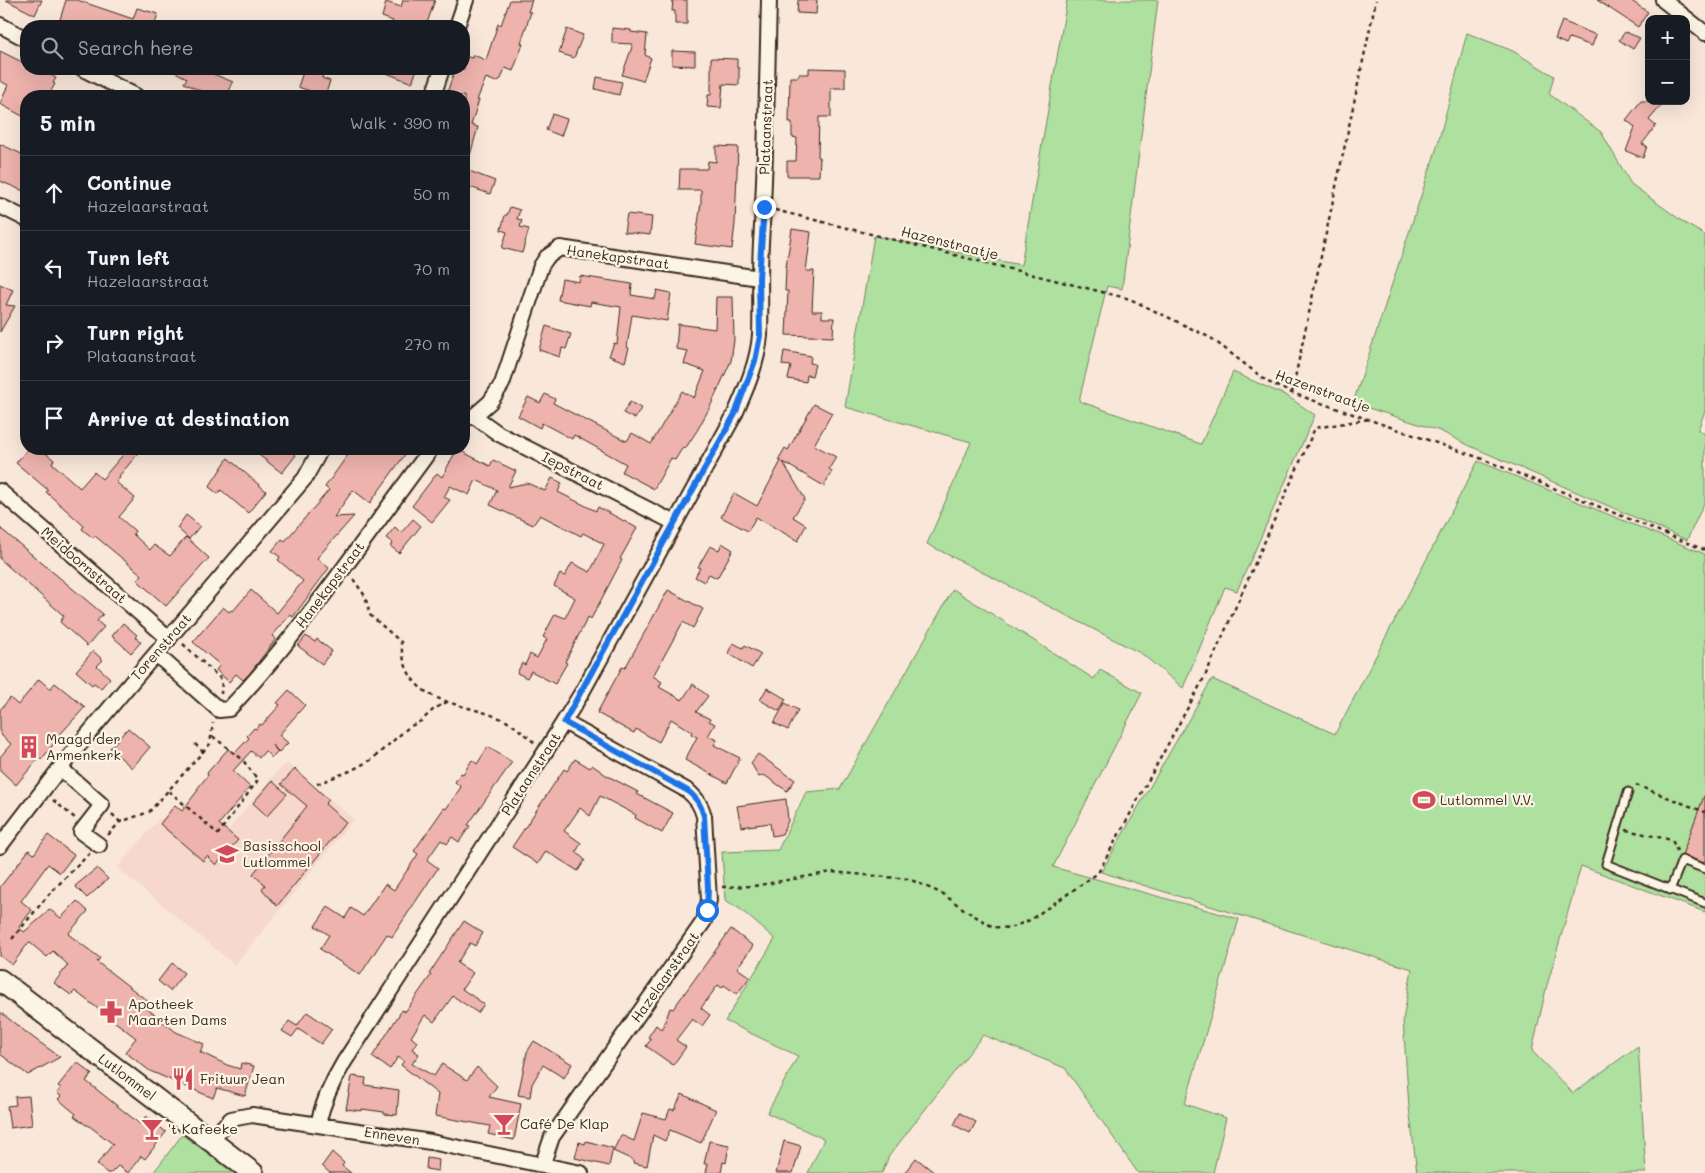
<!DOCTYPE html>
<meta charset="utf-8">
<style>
body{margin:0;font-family:Mali,sans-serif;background:#242831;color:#f1f3f6}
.controls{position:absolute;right:15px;top:15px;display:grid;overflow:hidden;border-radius:10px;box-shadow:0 5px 20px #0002}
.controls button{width:45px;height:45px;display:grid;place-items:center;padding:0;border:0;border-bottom:1px solid #363941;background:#171b24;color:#f1f3f6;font:25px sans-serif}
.stop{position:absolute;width:15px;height:15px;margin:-11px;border:4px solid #1a73e8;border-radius:50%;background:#fff}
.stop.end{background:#1a73e8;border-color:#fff;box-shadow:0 1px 5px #0008}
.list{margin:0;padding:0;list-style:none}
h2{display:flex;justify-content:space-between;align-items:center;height:65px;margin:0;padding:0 20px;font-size:21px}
h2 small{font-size:16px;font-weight:400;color:#9ea1a6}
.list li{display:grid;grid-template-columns:32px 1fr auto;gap:15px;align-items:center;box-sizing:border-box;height:75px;padding:0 20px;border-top:1px solid #363941}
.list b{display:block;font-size:19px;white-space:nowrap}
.list p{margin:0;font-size:16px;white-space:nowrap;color:#9ea1a6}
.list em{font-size:16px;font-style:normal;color:#9ea1a6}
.icon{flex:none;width:28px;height:28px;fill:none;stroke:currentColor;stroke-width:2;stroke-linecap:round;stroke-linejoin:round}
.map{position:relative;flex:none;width:1705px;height:1173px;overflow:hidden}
.search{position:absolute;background:#171b24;box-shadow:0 5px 20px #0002;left:20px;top:20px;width:450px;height:55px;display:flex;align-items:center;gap:12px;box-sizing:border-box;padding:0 18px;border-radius:20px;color:#9ea1a6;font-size:19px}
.panel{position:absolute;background:#171b24;box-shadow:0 5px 20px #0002;left:20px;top:90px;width:450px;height:365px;border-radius:20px}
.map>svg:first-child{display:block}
.built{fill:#f6d8cc}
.green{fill:#aee0a0;stroke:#74855f}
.building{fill:#eeb3ad;stroke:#3b2a1e}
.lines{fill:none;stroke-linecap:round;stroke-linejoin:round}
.service-casing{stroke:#3b2a1e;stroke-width:11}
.minor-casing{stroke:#3b2a1e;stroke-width:18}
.secondary-casing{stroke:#3b2a1e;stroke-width:24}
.path{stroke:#3b2a1e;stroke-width:2.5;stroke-dasharray:4 4;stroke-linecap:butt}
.service{stroke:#fcf5e5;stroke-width:7}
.minor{stroke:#fcf5e5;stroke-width:14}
.secondary{stroke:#fcf5e5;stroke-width:20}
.route{stroke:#1a73e8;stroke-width:6}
.labels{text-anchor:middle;stroke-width:4.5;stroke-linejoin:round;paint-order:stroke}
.street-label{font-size:14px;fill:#3b2a1e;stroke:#fcf5e5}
.poi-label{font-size:14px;fill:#3b2a1e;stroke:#fcf5e5;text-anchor:start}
</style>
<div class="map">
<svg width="1705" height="1173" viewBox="0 0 1705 1173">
<rect width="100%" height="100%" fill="#f9e8da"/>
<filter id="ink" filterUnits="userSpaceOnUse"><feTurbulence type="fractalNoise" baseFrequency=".02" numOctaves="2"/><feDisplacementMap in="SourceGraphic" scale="10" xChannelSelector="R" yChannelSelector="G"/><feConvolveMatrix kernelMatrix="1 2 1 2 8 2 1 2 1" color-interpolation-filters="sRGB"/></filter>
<g filter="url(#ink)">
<path class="built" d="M287 763 354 819 235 965 117 868 161 817 163 819 175 805 219 841 271 778Z"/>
<path class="green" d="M1067 0H1158L1122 289 1107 286 1079 401 1201 444 1233 372 1287 396 1315 415 1237 591 1225 587 1183 688 1142 654 927 544 971 442 845 407 874 236 1021 265Z
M1467 33 1513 51 1554 76 1549 94 1601 132 1631 184 1686 224 1705 235V411L1698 430 1705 434V501L1687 540 1470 446 1440 431 1353 403 1437 147Z
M1478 461 1705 554V912L1581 866 1546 989 1532 1051 1573 1093 1638 1046 1646 1173H1417L1409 1107 1403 1020 1412 969 1101 872 1212 679 1335 734Z
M953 589 1094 679 1100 670 1142 693 1053 867 1239 919 1185 1104 1226 1118 1213 1173H1138L1065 1068 983 1035 889 1156 882 1173H808L824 1139 767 1113 798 1056 725 1021 775 939 740 909 725 900 722 852 778 850 806 792 840 789Z
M182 1135 237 1173H153Z"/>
<path class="building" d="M6 0H42L35 15Z
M66 0H77L133 19 137 8 158 14 154 26H58Z
M403 0H435L426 26H391L393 21 382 17 386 2 401 7Z
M510 0H532L528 12H531L521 43 523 44 513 71 505 68 501 79 496 82 486 78 477 100H479L471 125 478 127 467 166 464 165V96H446L455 69H464V56L472 58 473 55 486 60 498 24 501 25Z
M673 0H687V24H675V11H672Z
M798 0H817L816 14 797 13Z
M1597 0H1630L1648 12 1638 27Z
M1562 21 1596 35 1592 46 1569 38 1566 44 1555 39Z
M612 28 631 30V32L647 34 645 55 651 58 643 81 622 75 633 44 612 43Z
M567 29 583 35 574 58 559 53Z
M1625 32 1640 38 1633 49 1619 40Z
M0 51 26 64V69H35L43 73 44 71 56 78 53 83 55 84 48 96H26V118L0 104 8 85 0 81Z
M672 51 695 52V66L672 65Z
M711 58 737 59V68H739V85L723 84 721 108 707 107 708 95H711Z
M809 68 845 69V88H831V117H819L818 158H820L819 176H787V161H796L797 138 792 137V122H789L790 77H798L799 74H809Z
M169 69H201L233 82 228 94 222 92 220 96H204L205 93 184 83 187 78Z
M304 69H324L322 78 330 81 325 96 298 87Z
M376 69H417L412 83Z
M597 77 622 82 619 95 595 89Z
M1641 101H1665L1649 120 1656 126 1642 144 1647 146 1643 158 1626 151 1635 127 1626 120Z
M552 114 567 119 561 136 546 130Z
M0 144 26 156V192L0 181Z
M716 146 738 147 735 224 732 249 695 244 701 203V190H679L680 169H707L708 161 716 162Z
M464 169 495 181 490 194 464 185Z
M510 207 520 210 517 219 522 220 520 227 529 229 522 253 502 248 507 232 501 230 505 215H507Z
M627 214 652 217 650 235 624 232Z
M792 229 811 232 806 271H814L812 311H822V318H834L833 337 786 335 788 291H785L786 267Z
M580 276 632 284 631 295 655 299 657 290 671 293 667 321 632 315 627 347 629 348 625 362 609 356 614 343 617 344 621 307 591 302 590 306 558 300 562 279 579 282Z
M0 284 13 290 6 305 15 306 0 332Z
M716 297H733L734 340 731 361 710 407 698 429 685 449 683 447 675 460 671 458 654 489 622 472 626 464 574 435 572 439 542 423 540 428 518 416 528 397 540 403 545 394 555 399 553 403 624 440 627 441 632 433 651 444 682 391 694 398 705 371 684 364 688 351 676 349 678 324 715 329Z
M546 326 571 334 566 349 562 348 560 357 539 350Z
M784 351 811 356 810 363 815 364 812 376 807 375 806 382 788 379 791 366 782 365Z
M630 402 641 408 635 419 623 413Z
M814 404 832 413 814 445 836 457 829 469 832 471 824 486 783 462 805 499 793 517 806 525 798 541 756 517 748 531 721 517 734 493 757 506 781 461 778 460 785 448 788 450Z
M28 449H41L54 460 52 463 80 488 94 472 102 479 128 449H142L119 476 120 478 116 482 135 498 119 517 135 531 133 534 150 550 154 545 170 556 186 537 209 558 166 606 137 580 142 575 95 536 93 538 82 529 84 526 46 492 48 490 16 463Z
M251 449H289L296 455 282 473Z
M337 449H409L370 503 353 490 334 517 354 516 317 558 329 568 293 617 290 615 272 636 276 639 250 673 243 680 236 674 229 682 216 670 220 665 193 642 223 607 229 612 231 610 233 611 251 590 277 613 303 581 278 560 280 557 272 551 282 539 285 541 329 490 325 487 347 456Z
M457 449 490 466 493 460 516 471 508 487 527 483 545 491 552 478 562 483 558 492 596 511 598 507 637 528 620 559 622 560 610 583 591 619 588 617 565 662 567 663 555 684 531 671 527 678 517 673 522 663 525 665 530 654 537 658 547 639 543 637 555 614 565 618 575 598 554 586 560 574 565 576 572 563 590 572 604 544 583 533 581 536 540 515 533 525 490 505 497 490 476 480 469 495 450 486 444 497 450 500 432 522 412 506 437 473 442 477Z
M228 458 266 491 248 513 221 490 218 494 209 487Z
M186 515 200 526 189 539 177 528Z
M413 519 421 526 399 553 390 546 393 543 386 538 395 527 401 533Z
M0 528 103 614 97 621 104 627 87 646 60 622 64 616 0 559Z
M722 543 733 550 717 578 709 574 704 582 695 577 700 568 698 567 710 546 719 550Z
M668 590 703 609 693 628 683 622 653 676 662 682 659 687 682 700 693 684 708 696 696 712 710 719 709 721 715 724 708 736 717 740 714 745 740 758 727 783 685 760 697 737 691 734 692 732 671 719 659 742 636 729 634 733 628 730 597 713 622 667 625 668Z
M123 623 137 635 135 637 141 642 131 653 112 636Z
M306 636 315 642 317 639 332 651 322 664 298 646Z
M733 643 743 648 745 645 761 654 752 668 728 653Z
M93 651 103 660 97 666 110 678 101 688 94 683 92 685 76 671Z
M39 679 50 689 55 683 85 707 55 740 56 741 41 760 39 758 16 785 0 770V757L11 744 0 734V710L10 698 18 705Z
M767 688 786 699 779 711 760 700Z
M289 690 305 705 279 735 288 743 279 752 271 744 278 752 272 758 265 751 259 758 251 751 233 771 250 787 219 824 238 840 216 865 207 856 203 861 160 824 175 805 182 811 198 790 197 789 208 775 207 773 228 749 234 754 249 738 247 736 254 728 256 729 260 724 262 725 280 705 277 703Z
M785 703 798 710 788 730 774 723Z
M128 728 150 747 132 768 110 748Z
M488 747 512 762 468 825 470 826 459 842 452 837 447 844 441 840 427 860 438 868 392 937 387 934 360 975 320 949 329 935 315 926 328 907 345 918 351 908 363 916 385 884 394 890 418 854 414 851 444 808 446 809 461 787 455 782 461 773 463 774 472 760 477 764Z
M758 754 795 780 787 791 764 775 759 777 751 763Z
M575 759 590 768 592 765 606 775 638 792 637 794 673 813 662 833 635 818 636 815 600 796 590 816 580 808 564 831 581 843 576 852 585 860 578 871 546 851 538 864 512 847 564 769 567 771Z
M295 769 329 800 325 804 346 822 277 906 262 889 265 885 253 874 307 806 281 784Z
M272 781 287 794 267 816 253 803Z
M1704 796H1705V863L1682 855Z
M786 799 788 821 782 834 772 836 770 823 741 827 737 806Z
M48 835 74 855 60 873 48 864 21 901 32 910 19 927 24 932 43 916 49 909 61 918 77 901 88 911 68 934 100 958 97 962 149 1002 145 1007 176 1032 204 1044 200 1052 227 1065 240 1069 241 1063 254 1066 245 1096 217 1088 213 1098 150 1071 125 1052 136 1038 75 991 71 995 54 983 68 965 53 951 47 957 29 942 12 965 0 956V887L29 850 34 854Z
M97 868 108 879 87 898 75 886Z
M464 921 483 933 475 946 470 943 457 963 473 973 462 989 484 1004 478 1013 453 996 434 1022 425 1015 411 1037 417 1042 412 1049 419 1054 412 1064 434 1076 442 1064 467 1080 477 1067 497 1086 489 1097 521 1104 514 1140 488 1134 490 1126 435 1116 438 1094 401 1065 404 1061 398 1057 390 1069 372 1057 402 1010 405 1012 431 975 429 974Z
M731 929 753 946 737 968 750 977 737 994 724 985 722 988 718 985 701 1008 710 1015 702 1026 692 1019 676 1040 686 1047 673 1065 646 1046 651 1039 648 1037 656 1025 662 1030 670 1008 673 1009Z
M172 963 184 973 170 991 158 981Z
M0 1012 35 1039 60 1057 28 1075 0 1054Z
M307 1012 332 1029 321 1044 298 1029 292 1037 282 1031 289 1021 297 1026Z
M534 1041 572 1064 564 1078 543 1065 532 1084 530 1097 518 1095 527 1052Z
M77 1062 92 1074 86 1081 140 1124 146 1116 166 1132 145 1159 141 1156 128 1173 118 1166 111 1173H107L97 1164 113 1144 88 1125H86L74 1116 76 1114 58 1099 61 1096 57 1093 61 1088 58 1086Z
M352 1076 366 1078 365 1085 399 1090 397 1115 384 1114V1112L362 1109V1111L346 1109Z
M682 1094 716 1110 701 1143 670 1130 665 1141 653 1135 647 1166 633 1163V1160L613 1151 621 1135 634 1141 643 1113 666 1119 670 1109 674 1110Z
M29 1096 32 1125 10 1128 7 1106 16 1105 15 1097Z
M960 1113 976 1122 970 1133 954 1125Z
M586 1141 613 1148 609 1166 575 1158 579 1142 585 1144Z
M709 1141 729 1145 726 1163 723 1162 721 1173H706L708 1164H704Z
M784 1141 801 1146 793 1173H776Z
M332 1152 344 1163 342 1166 351 1173H330L322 1166Z
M427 1158 439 1160 438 1171 426 1169Z
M916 1158 935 1173H904Z"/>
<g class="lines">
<defs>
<path id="service" d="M1628 792 1606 864 1705 903
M1670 890 1682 860 1705 869"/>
<path id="minor" d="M1663 0 1705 33
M0 25 26 39
M457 26 466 0
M83 69 136 96
M433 96 442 69
M0 206 26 219
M474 416 499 434 675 523
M464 419 474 416 490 402 502 384 541 266 547 257 560 248 759 278
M0 491 169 639
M156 654 219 710 229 709C304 629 366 536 431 449
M60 768 102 805 81 832 99 845
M0 846 60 768 124 691 305 478 321 449
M318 1124C323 1101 332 1082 344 1062L545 752 581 694 735 414C746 389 758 362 760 335 761 304 759 274 761 243 766 162 767 81 769 0
M210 1140 231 1119 252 1115 431 1142 581 1173
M542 1166 552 1137 704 921 709 900 704 816C701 805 697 799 688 791L564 722"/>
<path id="secondary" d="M0 980 253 1173"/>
</defs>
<use href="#service" class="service-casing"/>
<use href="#minor" class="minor-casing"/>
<use href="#secondary" class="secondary-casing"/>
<path class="path" d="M775 210 1130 299 1211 338 1268 382 1292 393 1480 458 1705 550
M1292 392 1376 0
M353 579 365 596 370 615 401 642C406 708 458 699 504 720 516 726 525 735 535 743
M183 644 222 680 221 694
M195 744 203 752
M317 784 350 771 371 760 409 727 421 721 434 709 447 702
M1636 785 1705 812
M169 791 218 834 258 780 242 759 211 735
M53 800 76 819
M112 814 120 822
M1626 830 1672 840 1677 851
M108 835 120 822 149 812 210 744 213 723
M722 887 754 886 832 872 909 879 943 894 965 910 993 927 1010 928 1030 920 1098 873 1205 676 1315 428 1369 419
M12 939 50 893 90 853"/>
<use href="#service" class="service"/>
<use href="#minor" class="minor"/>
<use href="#secondary" class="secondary"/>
</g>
</g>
<g class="lines" filter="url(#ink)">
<path class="route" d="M707 910 708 888 704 816C701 805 697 799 688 791L564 722 735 414 755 361 760 336 759 278 764 207"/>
</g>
<defs>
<symbol id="building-bare" viewBox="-9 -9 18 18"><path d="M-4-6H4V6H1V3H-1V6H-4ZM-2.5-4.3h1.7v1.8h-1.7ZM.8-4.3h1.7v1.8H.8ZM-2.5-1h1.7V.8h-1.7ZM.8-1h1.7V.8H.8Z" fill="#d1495b" stroke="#fcf5e5" stroke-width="2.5" paint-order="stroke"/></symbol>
<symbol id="stadium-bare" viewBox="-9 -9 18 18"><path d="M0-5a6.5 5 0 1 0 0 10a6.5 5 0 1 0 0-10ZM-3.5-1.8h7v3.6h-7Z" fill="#d1495b" stroke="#fcf5e5" stroke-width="2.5" paint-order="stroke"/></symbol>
<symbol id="school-bare" viewBox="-9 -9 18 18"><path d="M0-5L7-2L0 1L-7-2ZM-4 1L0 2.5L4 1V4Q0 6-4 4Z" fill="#d1495b" stroke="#fcf5e5" stroke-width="2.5" paint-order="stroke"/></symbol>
<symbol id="pharmacy-bare" viewBox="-9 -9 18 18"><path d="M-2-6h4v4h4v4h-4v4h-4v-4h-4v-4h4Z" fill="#d1495b" stroke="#fcf5e5" stroke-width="2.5" paint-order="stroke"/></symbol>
<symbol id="restaurant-bare" viewBox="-9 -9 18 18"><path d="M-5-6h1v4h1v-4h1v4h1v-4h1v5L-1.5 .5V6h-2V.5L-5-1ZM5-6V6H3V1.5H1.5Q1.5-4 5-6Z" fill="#d1495b" stroke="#fcf5e5" stroke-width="2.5" paint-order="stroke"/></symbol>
<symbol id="bar-bare" viewBox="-9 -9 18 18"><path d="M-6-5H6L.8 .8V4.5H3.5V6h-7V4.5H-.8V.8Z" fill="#d1495b" stroke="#fcf5e5" stroke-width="2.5" paint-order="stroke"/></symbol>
</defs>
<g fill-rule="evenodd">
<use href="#building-bare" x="13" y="731" width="32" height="32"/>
<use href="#stadium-bare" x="1408" y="784" width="32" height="32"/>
<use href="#school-bare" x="211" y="838" width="32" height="32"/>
<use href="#pharmacy-bare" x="95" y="996" width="32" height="32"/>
<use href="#restaurant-bare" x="167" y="1063" width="32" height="32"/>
<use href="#bar-bare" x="488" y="1108" width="32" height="32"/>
<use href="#bar-bare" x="136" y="1113" width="32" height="32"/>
</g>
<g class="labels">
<g class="street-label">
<text transform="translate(766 127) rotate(-88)" y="5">Plataanstraat</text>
<text transform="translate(950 243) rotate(14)" y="5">Hazenstraatje</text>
<text transform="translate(618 257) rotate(8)" y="5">Hanekapstraat</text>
<text transform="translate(1323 391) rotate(20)" y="5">Hazenstraatje</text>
<text transform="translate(573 471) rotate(27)" y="5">Iepstraat</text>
<text transform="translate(84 565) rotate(41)" y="5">Meidoornstraat</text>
<text transform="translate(330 585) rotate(-53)" y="5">Hanekapstraat</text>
<text transform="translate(161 647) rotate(-49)" y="5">Torenstraat</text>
<text transform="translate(531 774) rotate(-57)" y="5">Plataanstraat</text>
<text transform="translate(665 977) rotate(-55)" y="5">Hazelaarstraat</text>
<text transform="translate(127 1077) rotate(37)" y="5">Lutlommel</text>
<text transform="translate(392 1136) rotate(9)" y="5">Enneven</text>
</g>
<g class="poi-label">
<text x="46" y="744">Maagd der<tspan x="46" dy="16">Armenkerk</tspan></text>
<text x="1440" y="805">Lutlommel V.V.</text>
<text x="243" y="851">Basisschool<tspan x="243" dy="16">Lutlommel</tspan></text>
<text x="128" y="1009">Apotheek<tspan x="128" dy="16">Maarten Dams</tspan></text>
<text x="200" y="1084">Frituur Jean</text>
<text x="520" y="1129">Café De Klap</text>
<text x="168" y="1134">'t Kafeeke</text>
</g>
</g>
</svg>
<div class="controls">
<button>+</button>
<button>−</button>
</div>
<div class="stop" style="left:707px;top:910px"></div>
<div class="stop end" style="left:764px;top:207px"></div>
<div class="search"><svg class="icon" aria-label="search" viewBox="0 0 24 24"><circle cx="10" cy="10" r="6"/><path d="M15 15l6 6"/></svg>Search here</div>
<section class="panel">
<h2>5 min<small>Walk · 390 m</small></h2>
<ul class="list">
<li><svg class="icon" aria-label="ahead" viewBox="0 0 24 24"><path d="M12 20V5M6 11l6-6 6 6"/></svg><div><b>Continue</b><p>Hazelaarstraat</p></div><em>50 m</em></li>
<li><svg class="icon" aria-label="left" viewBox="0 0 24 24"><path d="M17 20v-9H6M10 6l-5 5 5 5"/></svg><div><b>Turn left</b><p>Hazelaarstraat</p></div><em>70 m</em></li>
<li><svg class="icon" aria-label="right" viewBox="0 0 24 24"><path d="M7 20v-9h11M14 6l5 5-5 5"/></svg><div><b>Turn right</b><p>Plataanstraat</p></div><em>270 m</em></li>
<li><svg class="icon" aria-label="arrive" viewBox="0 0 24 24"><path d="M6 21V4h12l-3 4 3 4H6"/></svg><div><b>Arrive at destination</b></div></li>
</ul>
</section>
</div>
